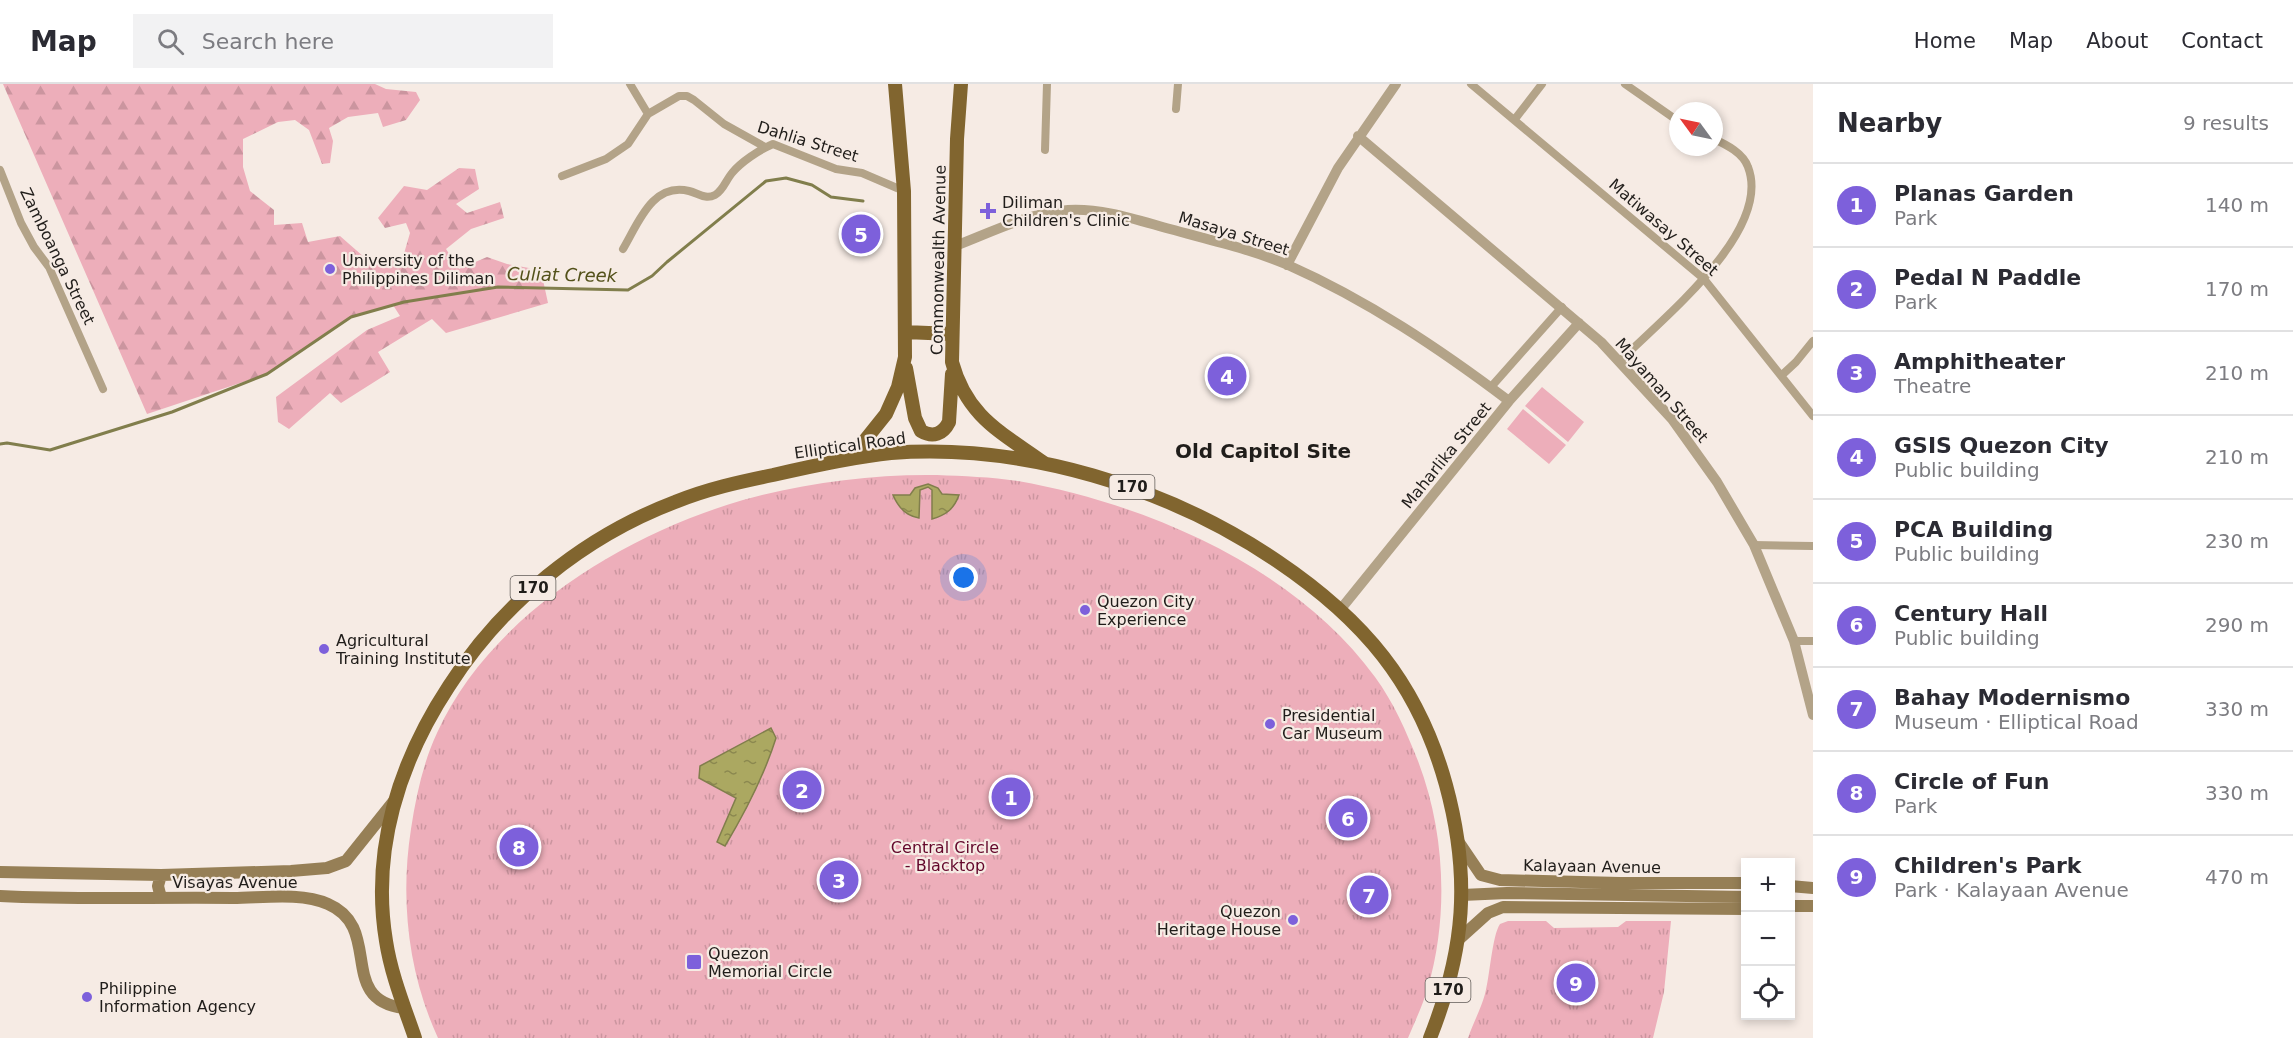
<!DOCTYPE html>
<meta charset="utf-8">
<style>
body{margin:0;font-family:"DejaVu Sans",sans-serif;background:#f2f2f3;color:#2b2b33}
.controls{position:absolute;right:18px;bottom:18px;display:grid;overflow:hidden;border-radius:0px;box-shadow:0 3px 9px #0003}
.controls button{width:54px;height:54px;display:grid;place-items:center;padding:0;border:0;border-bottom:2px solid #e1e1e2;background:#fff;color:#2b2b33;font:30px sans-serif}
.compass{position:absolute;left:1669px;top:18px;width:54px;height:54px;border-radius:50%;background:#fff;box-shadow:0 3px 9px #0003;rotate:303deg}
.you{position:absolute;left:964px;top:494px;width:21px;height:21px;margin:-15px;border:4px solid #fff;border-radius:50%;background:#1a73e8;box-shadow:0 0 0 9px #1a73e833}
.badge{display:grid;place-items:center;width:39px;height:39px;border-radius:50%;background:#7d60db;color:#fff;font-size:20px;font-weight:700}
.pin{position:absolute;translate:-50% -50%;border:3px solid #fff;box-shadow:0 2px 6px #0006}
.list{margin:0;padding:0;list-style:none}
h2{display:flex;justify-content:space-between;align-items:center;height:78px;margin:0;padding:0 24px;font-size:26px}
h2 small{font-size:20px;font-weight:400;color:#7c7c81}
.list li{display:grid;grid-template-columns:39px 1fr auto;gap:18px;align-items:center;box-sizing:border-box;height:84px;padding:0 24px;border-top:2px solid #e1e1e2}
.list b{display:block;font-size:22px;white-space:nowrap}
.list p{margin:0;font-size:20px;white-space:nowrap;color:#7c7c81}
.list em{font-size:20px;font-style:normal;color:#7c7c81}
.icon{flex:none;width:33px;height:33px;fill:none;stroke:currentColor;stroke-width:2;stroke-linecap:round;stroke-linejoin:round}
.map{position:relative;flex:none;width:1813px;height:954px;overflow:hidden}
header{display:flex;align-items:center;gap:36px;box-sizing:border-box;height:84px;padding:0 30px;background:#fff;border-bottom:2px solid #e1e1e2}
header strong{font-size:28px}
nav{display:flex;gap:33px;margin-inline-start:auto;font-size:21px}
.search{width:420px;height:54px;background:#f2f2f3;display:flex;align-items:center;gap:15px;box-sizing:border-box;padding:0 21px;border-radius:0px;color:#7c7c81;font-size:22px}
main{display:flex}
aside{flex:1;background:#fff}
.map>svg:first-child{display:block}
.green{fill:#edaeba}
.forest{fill:url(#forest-firs)}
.park{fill:url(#park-tufts)}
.water{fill:url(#water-ripples);stroke:#817e4c;stroke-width:1.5}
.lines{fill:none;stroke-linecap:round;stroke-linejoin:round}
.stream{stroke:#817e4c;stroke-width:3}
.minor{stroke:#b3a388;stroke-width:8}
.tertiary{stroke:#b3a388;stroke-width:10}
.secondary{stroke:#967f56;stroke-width:12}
.primary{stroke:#81652f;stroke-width:14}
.poi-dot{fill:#7d60db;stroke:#f6ebe4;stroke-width:2}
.labels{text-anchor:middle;stroke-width:4.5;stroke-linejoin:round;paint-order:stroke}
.shield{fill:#f6ebe4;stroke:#605b57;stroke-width:1.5}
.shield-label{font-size:15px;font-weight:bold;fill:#201d1a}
.street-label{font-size:16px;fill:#201d1a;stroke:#f6ebe4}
.poi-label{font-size:16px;fill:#201d1a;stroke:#f6ebe4;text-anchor:start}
.park-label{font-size:16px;fill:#63072b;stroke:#f6ebe4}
.water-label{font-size:18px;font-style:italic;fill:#53511a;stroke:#f6ebe4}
.quarter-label{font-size:20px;font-weight:bold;fill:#201d1a;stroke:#f6ebe4}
</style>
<header>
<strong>Map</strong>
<div class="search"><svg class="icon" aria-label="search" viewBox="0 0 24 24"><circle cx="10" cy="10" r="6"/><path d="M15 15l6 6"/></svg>Search here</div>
<nav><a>Home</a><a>Map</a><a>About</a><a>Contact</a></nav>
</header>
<main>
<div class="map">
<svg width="1813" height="954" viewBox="0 0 1813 954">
<defs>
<pattern id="forest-firs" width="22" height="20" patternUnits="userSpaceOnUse" patternTransform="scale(1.5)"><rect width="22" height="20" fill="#edaeba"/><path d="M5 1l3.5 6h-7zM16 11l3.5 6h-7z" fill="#cb959f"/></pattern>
<pattern id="park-tufts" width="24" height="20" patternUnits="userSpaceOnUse" patternTransform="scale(1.5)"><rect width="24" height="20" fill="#edaeba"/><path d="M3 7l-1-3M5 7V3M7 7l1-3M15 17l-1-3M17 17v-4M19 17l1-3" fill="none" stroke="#cb959f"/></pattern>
<pattern id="water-ripples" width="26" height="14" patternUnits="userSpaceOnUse" patternTransform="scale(1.5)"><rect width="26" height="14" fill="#aba861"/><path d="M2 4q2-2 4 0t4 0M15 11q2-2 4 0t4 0" fill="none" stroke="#8b884f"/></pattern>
</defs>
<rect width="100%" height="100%" fill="#f6ebe4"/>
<path class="green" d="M1542 303 1584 338 1568 358 1525 322Z
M1523 325 1566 361 1549 380 1507 345Z"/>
<path class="forest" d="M3 0H375L386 5 416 8 420 16 406 36 383 43 378 29 348 33 329 44 333 57 330 79 322 80 309 46 295 36 278 38 243 55V83L250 107 274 126V141L302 139 308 158 340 152 372 180 391 173 401 180 410 149 406 139 385 144 378 134 404 102 427 106 459 84 475 85 479 105 456 120 467 129 500 118 504 134 471 145 446 165 459 185 487 173 507 180 529 184 543 196 548 219 446 249 432 235 378 268 390 288 341 319 330 309 289 345 278 338 276 313 367 246 400 232 393 221 351 233 267 290 147 330Z"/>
<path class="park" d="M937 391C963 392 991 393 1018 397 1147 420 1295 483 1375 593 1394 619 1406 647 1418 677 1445 747 1449 831 1428 903 1423 921 1415 937 1408 954H438C408 889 400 815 411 745 416 712 423 679 437 649 490 532 623 451 743 416 805 399 872 390 937 391Z
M1508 837H1546L1554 844 1618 843 1626 837H1671L1664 908 1653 954H1468C1473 939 1481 925 1485 910 1490 892 1492 852 1500 840Z"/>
<path class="water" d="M928 400 938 404 942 410 959 411C954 425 946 431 932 435V406L928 403 920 406 919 434C906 432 898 423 893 411H910L915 404Z
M771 644 776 654C764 692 746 727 725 762L717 758 736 714 699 694 700 682Z"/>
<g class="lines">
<path class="stream" d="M0 360 7 359 50 366 172 328 267 290 351 233 404 218 498 203 628 206 652 192 667 178 766 97 786 94 812 101 831 113 863 117"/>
<path class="minor" d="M630 0 648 30
M1471 0 1704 195 1813 332
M1625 0 1678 37
M1176 25 1178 0
M1515 35 1542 0
M1045 66 1047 0
M0 86 21 139 34 163 49 183 103 305
M562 92 606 75 628 60 648 30 679 12H687L694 16 724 40 765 63
M623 165C638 140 652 98 689 107 698 109 705 116 715 111 723 107 726 96 732 89 741 78 759 66 773 60L836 85 862 89 904 107
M1620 277C1659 237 1773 148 1748 83 1743 69 1727 61 1714 55
M1782 291 1796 278 1813 257
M1491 303 1562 223
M1754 461 1813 462
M1794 557H1813"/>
<path class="tertiary" d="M1358 52 1601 258 1672 335 1717 398 1754 461 1794 557 1813 631
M955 162C992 148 1028 129 1068 126 1103 124 1137 136 1170 145 1210 156 1251 165 1288 181 1367 216 1440 265 1509 317
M1287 181 1338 84 1396 0
M1340 526 1509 317 1579 239"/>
<path class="secondary" d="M1458 757 1481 791 1500 796 1620 799H1746
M0 788 161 791 291 787 327 784 346 777 394 717
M1790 802 1813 804
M1462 811 1507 809 1746 813
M0 812C78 816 155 813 233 814 262 814 301 808 328 820 384 844 336 916 404 924
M161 814 158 802 161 791
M1790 822H1813
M1458 856 1488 829 1503 823 1746 825"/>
<path class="primary" d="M961 0 957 55 952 278C967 333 1001 348 1044 379
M905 248 952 250
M906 284 915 334 921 347C933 354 943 350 949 338L952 290
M850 375 886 330 898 303 905 273 904 107 895 0
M415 954C404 922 391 890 386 857 371 766 399 678 449 602 502 519 583 453 675 418 707 405 739 398 773 391 812 382 852 373 891 369 1024 359 1168 403 1277 477 1363 535 1418 599 1446 701 1471 793 1465 866 1430 954"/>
</g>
<g class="poi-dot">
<path d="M985 118h6v6h6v6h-6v6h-6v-6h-6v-6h6z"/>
<circle cx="330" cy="185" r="6"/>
<circle cx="1085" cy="526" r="6"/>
<circle cx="324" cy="565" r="6"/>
<circle cx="1270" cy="640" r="6"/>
<circle cx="1293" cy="836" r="6"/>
<rect x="686" y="870" width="16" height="16" rx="3"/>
<circle cx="87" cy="913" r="6"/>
</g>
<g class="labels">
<g class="shield">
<rect x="1109.5" y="391" width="45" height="24" rx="4.5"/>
<rect x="510.5" y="492" width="45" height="24" rx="4.5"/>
<rect x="1425.5" y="894" width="45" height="24" rx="4.5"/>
</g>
<g class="shield-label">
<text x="1132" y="408">170</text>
<text x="533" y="509">170</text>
<text x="1448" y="911">170</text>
</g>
<g class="street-label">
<text transform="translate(808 57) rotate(17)" y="6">Dahlia Street</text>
<text transform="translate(1664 143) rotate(41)" y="6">Matiwasay Street</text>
<text transform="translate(1234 149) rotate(17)" y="6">Masaya Street</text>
<text transform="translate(58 172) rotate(64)" y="6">Zamboanga Street</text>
<text transform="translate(938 176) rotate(-89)" y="6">Commonwealth Avenue</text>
<text transform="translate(1662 306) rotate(49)" y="6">Mayaman Street</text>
<text transform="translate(850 361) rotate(-8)" y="6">Elliptical Road</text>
<text transform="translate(1446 371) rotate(-51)" y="6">Maharlika Street</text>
<text transform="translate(1592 782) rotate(1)" y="6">Kalayaan Avenue</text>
<text x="235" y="804">Visayas Avenue</text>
</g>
<g class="poi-label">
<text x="1002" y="124">Diliman<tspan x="1002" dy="18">Children's Clinic</tspan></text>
<text x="342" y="182">University of the<tspan x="342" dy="18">Philippines Diliman</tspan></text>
<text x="1097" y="523">Quezon City<tspan x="1097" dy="18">Experience</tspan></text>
<text x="336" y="562">Agricultural<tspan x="336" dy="18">Training Institute</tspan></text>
<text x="1282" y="637">Presidential<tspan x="1282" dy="18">Car Museum</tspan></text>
<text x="1281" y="833" text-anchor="end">Quezon<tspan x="1281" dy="18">Heritage House</tspan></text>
<text x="708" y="875">Quezon<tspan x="708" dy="18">Memorial Circle</tspan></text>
<text x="99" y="910">Philippine<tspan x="99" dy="18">Information Agency</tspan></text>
</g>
<g class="park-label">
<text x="945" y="769">Central Circle<tspan x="945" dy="18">- Blacktop</tspan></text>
</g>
<g class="water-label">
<text transform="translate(562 191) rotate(1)" y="6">Culiat Creek</text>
</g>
<g class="quarter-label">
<text x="1263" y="374">Old Capitol Site</text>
</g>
</g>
</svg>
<div class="controls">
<button>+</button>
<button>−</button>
<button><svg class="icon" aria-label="locate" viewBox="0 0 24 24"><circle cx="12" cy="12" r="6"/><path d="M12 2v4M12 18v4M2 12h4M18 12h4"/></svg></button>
</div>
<svg class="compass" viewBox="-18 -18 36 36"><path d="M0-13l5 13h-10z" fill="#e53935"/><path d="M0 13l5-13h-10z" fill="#7c7c81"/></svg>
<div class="you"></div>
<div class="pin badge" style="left:1011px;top:713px">1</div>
<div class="pin badge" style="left:802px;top:706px">2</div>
<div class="pin badge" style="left:839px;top:796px">3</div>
<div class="pin badge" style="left:1227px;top:292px">4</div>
<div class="pin badge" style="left:861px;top:150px">5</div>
<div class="pin badge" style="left:1348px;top:734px">6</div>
<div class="pin badge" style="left:1369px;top:811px">7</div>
<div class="pin badge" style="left:519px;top:763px">8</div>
<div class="pin badge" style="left:1576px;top:899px">9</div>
</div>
<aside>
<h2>Nearby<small>9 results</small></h2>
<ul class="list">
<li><span class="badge">1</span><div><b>Planas Garden</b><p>Park</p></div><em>140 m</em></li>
<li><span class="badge">2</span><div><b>Pedal N Paddle</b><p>Park</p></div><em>170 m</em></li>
<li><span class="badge">3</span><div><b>Amphitheater</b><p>Theatre</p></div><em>210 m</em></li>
<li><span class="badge">4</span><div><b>GSIS Quezon City</b><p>Public building</p></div><em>210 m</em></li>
<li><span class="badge">5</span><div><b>PCA Building</b><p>Public building</p></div><em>230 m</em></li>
<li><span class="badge">6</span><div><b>Century Hall</b><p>Public building</p></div><em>290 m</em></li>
<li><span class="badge">7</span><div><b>Bahay Modernismo</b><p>Museum · Elliptical Road</p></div><em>330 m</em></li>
<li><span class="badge">8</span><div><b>Circle of Fun</b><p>Park</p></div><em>330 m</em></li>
<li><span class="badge">9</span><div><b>Children's Park</b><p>Park · Kalayaan Avenue</p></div><em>470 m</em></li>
</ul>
</aside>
</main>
